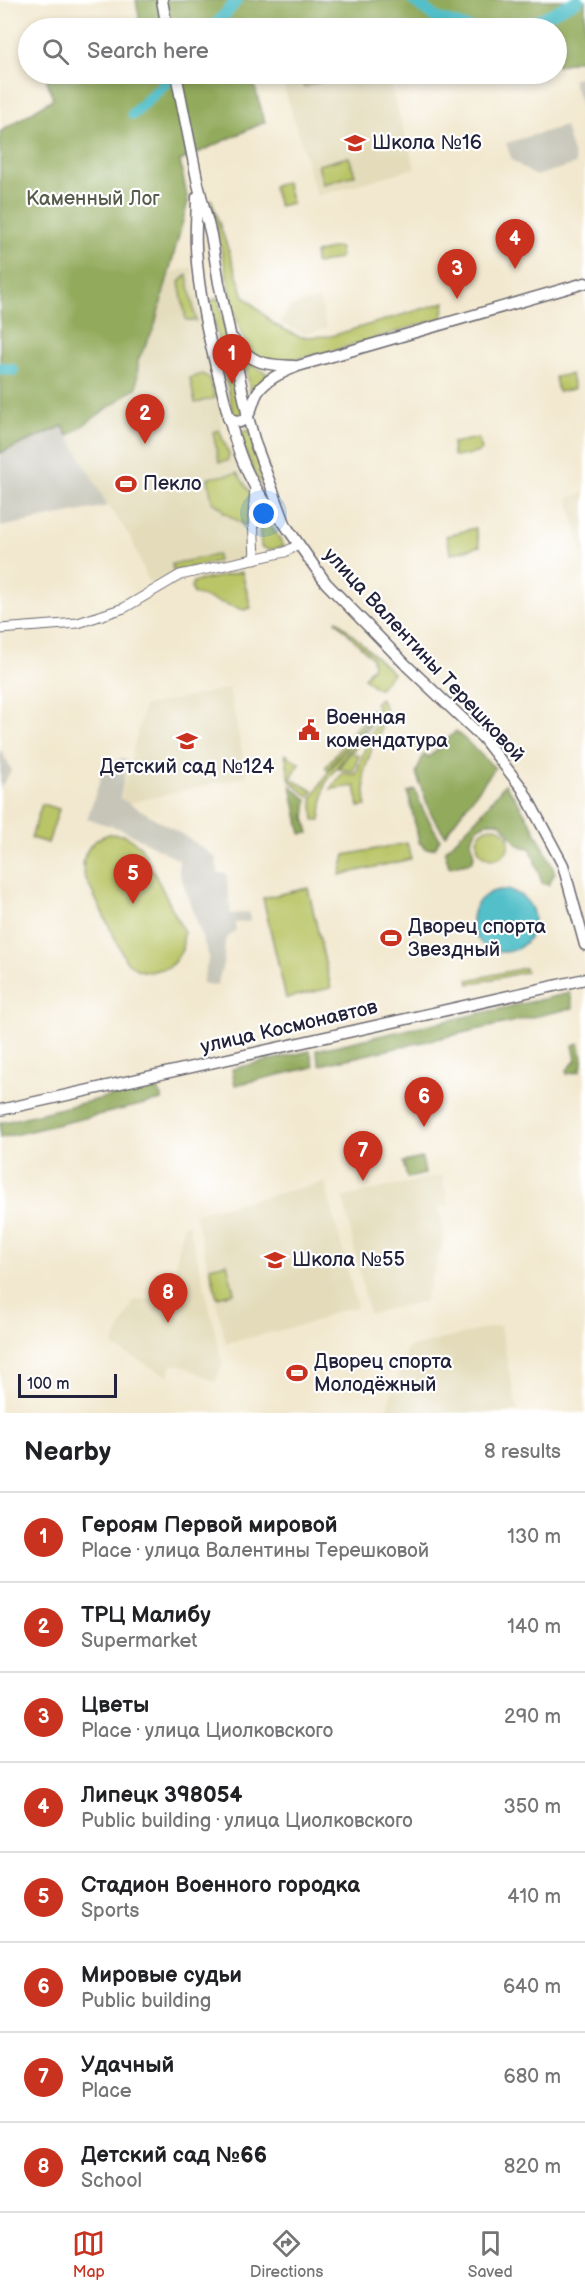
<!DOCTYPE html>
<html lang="en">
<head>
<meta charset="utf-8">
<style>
	:root { --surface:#fff; --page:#f2f2f2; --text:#202124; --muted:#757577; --line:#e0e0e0; --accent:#c8321e }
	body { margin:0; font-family:"Balsamiq Sans",sans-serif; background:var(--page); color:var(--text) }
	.scale { position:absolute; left:18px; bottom:15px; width:99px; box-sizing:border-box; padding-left:6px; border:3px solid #22223b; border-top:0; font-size:16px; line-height:21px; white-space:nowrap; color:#22223b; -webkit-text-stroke:4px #fff; paint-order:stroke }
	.you { position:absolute; left:264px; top:514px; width:21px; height:21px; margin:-15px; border:4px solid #fff; border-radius:50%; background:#1a73e8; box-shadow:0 0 0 9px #1a73e833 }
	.badge { display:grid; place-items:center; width:39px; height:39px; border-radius:50%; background:var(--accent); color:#fff; font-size:20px; font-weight:700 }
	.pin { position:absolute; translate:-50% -50px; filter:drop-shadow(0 2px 3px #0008) }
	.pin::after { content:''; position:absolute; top:32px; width:21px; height:18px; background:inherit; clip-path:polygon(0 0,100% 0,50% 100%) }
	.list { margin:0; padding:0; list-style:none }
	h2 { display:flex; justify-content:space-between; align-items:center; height:78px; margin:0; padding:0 24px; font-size:26px }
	h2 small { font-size:20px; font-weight:400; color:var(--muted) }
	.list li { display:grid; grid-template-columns:39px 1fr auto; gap:18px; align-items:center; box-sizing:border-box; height:90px; padding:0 24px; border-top:2px solid var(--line) }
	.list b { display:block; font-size:22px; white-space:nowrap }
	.list p { margin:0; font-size:20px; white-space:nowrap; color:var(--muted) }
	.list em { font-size:20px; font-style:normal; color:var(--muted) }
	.icon { flex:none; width:33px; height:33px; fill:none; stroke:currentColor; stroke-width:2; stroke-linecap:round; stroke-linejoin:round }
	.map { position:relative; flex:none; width:585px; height:1413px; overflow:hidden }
	.search { position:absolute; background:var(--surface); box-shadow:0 3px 9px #0003; left:18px; right:18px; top:18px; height:66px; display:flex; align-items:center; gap:15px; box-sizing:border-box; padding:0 21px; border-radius:33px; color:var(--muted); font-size:22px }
	.sheet { height:798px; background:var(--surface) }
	nav { display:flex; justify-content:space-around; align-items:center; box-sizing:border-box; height:84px; border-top:2px solid var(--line); background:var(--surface); font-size:16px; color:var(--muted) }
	nav a { display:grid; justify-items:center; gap:3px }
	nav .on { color:var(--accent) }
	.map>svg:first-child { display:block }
	.built { fill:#e3dbba }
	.industrial { fill:#c6c5b8 }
	.green { fill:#b9c566; stroke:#6e7450; stroke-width:1.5 }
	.forest { fill:#92aa5b; stroke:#5a664b; stroke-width:1.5 }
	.water { fill:#52c0c9; stroke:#3a7182; stroke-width:1.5 }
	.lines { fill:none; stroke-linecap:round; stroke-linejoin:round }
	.river { stroke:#52c0c9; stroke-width:12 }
	.minor-casing { stroke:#6b676f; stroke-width:11 }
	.major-casing { stroke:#6b676f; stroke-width:13 }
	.minor { stroke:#fff; stroke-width:9 }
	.major { stroke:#fff; stroke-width:10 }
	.labels { text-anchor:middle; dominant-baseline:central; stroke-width:4.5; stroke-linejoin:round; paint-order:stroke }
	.poi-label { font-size:20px; fill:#22223b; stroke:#fff; text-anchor:start }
	.park-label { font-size:20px; fill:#575b4a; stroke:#fff }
	.street-label { font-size:20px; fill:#22223b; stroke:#fff }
</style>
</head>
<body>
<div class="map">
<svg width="585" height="1413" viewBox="0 0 585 1413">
	<rect width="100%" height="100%" fill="#fff"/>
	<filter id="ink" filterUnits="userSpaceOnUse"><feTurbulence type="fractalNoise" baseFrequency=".0167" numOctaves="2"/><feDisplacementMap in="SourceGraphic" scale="12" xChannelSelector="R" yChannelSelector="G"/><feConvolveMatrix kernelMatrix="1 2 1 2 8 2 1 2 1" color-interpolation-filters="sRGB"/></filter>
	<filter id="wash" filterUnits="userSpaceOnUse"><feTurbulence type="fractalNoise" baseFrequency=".008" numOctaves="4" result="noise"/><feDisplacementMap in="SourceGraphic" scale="24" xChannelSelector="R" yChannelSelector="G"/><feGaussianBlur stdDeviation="1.35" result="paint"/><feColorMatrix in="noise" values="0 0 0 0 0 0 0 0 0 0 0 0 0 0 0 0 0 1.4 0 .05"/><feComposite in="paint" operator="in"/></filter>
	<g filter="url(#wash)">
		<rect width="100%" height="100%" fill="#f2e8cf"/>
		<g class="built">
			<path d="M280 74H387L415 168 317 196Z"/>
			<path d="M192 267 202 324 222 409 221 420 224 437 251 489 252 558 178 572 149 583 131 538 103 498 68 436 137 387 138 360 154 328 169 273Z"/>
			<path d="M319 299 327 328 303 334 280 322 289 307Z"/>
			<path d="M585 493V567L568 497Z"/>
			<path d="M229 688 247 776 129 803 121 798 144 706Z"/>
			<path d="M442 1175 449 1205 439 1208 445 1236 425 1301 369 1314 343 1197Z"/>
			<path d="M325 1182 357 1307 331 1313 315 1322 226 1343 195 1213Z"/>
			<path d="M184 1224H189L223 1365 215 1382 182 1365H172L168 1376 112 1346 134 1300 169 1296Z"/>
			<path d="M500 1325 518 1413H385L407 1348Z"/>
		</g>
		<g class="industrial">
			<path d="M585 75V111L583 112 572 79Z"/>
			<path d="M565 126 576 164 535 176 512 160 506 143Z"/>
			<path d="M63 426 108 506 0 527V453Z"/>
			<path d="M0 749 12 770 0 788Z"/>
			<path d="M120 758 128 760 120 798 190 839 216 858 218 873H226L231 914 250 912V921L235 923 236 930 225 940 224 961 217 986 202 983 209 957 179 871V860L121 829 87 819 102 774Z"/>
		</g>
		<g class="green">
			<path d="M300 74H345V75L304 87Z"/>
			<path d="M349 157 355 175 323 184 318 165Z"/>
			<path d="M286 182 292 203 279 206 273 186Z"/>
			<path d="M211 199 244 296 275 325 300 337 331 336 445 302 442 318 322 354 276 362 262 359 253 353 243 338 235 315Z"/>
			<path d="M337 247 340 249V258L318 264 315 263V253Z"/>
			<path d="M187 275 196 321 186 320 179 282Z"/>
			<path d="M217 298 219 300 241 408 242 414 235 417 233 413 210 302Z"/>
			<path d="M244 360 268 374 251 394Z"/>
			<path d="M203 374 210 379 215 398 195 403 190 378Z"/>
			<path d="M571 374 574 389 558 392 555 377Z"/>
			<path d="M219 430 229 455 227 461 219 462 213 432Z"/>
			<path d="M249 430 279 512 257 478 237 433Z"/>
			<path d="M478 438 482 449 480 452 456 457 453 455 452 443Z"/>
			<path d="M237 473 250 492 249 528 223 512 222 508 212 502 208 478Z"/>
			<path d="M259 521 271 525 284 546 270 550 261 547Z"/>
			<path d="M475 528 480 546 451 554 446 536Z"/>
			<path d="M217 555 218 561 173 571 172 564Z"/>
			<path d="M242 572 251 608 244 610 194 594 191 588 193 582Z"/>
			<path d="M337 620 393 673 379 688H376L364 678 373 666 372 658 336 621Z"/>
			<path d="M380 698 390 719 374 716 325 784 320 820H314L312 798 328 772 378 707 375 703Z"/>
			<path d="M370 709 373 711 328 770 325 768Z"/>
			<path d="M378 722H381V730L375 739 364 772 366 806 359 807 355 786 331 789 342 773 356 774 369 736Z"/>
			<path d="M369 724 371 725 352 753 359 756 353 771 338 769Z"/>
			<path d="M285 754 299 763 291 779 313 791 309 797 290 781Z"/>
			<path d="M42 804 59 809 48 843 31 838Z"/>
			<circle cx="493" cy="843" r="16"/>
			<path d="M109 834 125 835 141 847 184 932 182 950 175 961 169 967 150 972 138 970 126 961 84 875C80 855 90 840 109 834Z"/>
			<path d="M407 843 411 859 340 875 345 855Z"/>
			<path d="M308 888 331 988 286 998 263 898Z"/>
			<path d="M525 968 526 972 469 984 468 980Z"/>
			<path d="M227 1263 234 1293 217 1297 210 1267Z"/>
		</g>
		<g class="forest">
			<path d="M136 0H585V58L557 66 556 28H136L140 23Z"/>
			<path d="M45 74H251L265 122 180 161 188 202 154 328 138 360 137 387 68 436 63 426 0 453V132L53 99Z"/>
			<path d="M456 731 495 768 445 835 431 814 416 773 424 754 429 757Z"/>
			<path d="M505 784C526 812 542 841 555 873L548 885 542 883 531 849C530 848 522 847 521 846 505 838 507 809 477 828L471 840 474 857 471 862 449 867 445 851 481 814Z"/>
			<path d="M291 786 307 800 305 818 309 833 301 834Z"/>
			<path d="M415 790 423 810 440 839 435 848 426 849 419 842 408 792Z"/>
			<path d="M570 993 573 1008 320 1065 316 1050Z"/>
			<path d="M579 1043 583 1061 580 1071 567 1074 566 1071 576 1060 573 1045Z"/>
			<path d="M310 1051 314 1067 235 1085 232 1069Z"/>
			<path d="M157 1085 162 1100 0 1138V1123Z"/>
			<path d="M422 1158 425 1174 407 1178 403 1162Z"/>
		</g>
		<circle class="water" cx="503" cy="921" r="31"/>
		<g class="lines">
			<g class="river">
				<path d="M413 0 436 18 468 28"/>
				<path d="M213 28 237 0"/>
				<path d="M501 28 532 23 578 0"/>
				<path d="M133 114 175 74"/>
				<path d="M0 368 13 370"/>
			</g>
		</g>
	</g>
	<g filter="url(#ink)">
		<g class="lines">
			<defs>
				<g id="minor">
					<path d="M255 559 253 517 255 487"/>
					<path d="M0 629 78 623 124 608 180 575 285 552 298 545"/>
				</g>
				<g id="major">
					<path d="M162 0 167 28"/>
					<path d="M176 74 198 184 211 235 219 283 248 417 255 443 286 526 326 583 407 666 483 738 522 788 563 865 585 945"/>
					<path d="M197 197C197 213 195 230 196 247 198 294 209 340 221 386 233 437 245 488 285 524"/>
					<path d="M233 339C251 364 265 365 294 366"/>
					<path d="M228 418 240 422C254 416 251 399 260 389 270 377 284 372 298 366L585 283"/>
					<path d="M0 1110 585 979"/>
				</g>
			</defs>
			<use href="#minor" class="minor-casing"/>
			<use href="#major" class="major-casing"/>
			<use href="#minor" class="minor"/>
			<use href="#major" class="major"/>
		</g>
	</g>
	<defs>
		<symbol id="school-bare" viewBox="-9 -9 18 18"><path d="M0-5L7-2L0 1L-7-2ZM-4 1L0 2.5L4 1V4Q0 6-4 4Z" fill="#c8321e" stroke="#fff" stroke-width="2.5" paint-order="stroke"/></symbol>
		<symbol id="stadium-bare" viewBox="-9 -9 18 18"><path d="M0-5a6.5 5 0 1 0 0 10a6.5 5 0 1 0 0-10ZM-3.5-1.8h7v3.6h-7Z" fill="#c8321e" stroke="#fff" stroke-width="2.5" paint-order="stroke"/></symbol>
		<symbol id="civic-bare" viewBox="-9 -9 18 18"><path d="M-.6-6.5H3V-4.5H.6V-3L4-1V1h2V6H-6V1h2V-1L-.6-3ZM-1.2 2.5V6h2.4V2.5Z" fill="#c8321e" stroke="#fff" stroke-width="2.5" paint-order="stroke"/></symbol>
	</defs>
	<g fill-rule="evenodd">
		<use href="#school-bare" x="340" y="128" width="30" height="30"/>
		<use href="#stadium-bare" x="111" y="469" width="30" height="30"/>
		<use href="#civic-bare" x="294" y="715" width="30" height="30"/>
		<use href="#school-bare" x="172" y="726" width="30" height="30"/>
		<use href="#stadium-bare" x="376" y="923" width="30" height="30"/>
		<use href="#school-bare" x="260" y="1245" width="30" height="30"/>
		<use href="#stadium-bare" x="282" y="1358" width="30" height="30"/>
	</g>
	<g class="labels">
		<g class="poi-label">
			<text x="372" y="143">Школа №16</text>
			<text x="143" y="484">Пекло</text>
			<text x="326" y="718">Военная<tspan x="326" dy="23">комендатура</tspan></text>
			<text x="187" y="767" text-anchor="middle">Детский сад №124</text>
			<text x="408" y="927">Дворец спорта<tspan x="408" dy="23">Звездный</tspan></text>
			<text x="292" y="1260">Школа №55</text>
			<text x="314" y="1362">Дворец спорта<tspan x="314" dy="23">Молодёжный</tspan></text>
		</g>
		<g class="park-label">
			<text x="93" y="199">Каменный Лог</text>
		</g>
		<g class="street-label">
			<text transform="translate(424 655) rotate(47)">улица Валентины Терешковой</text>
			<text transform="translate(289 1027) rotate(-13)">улица Космонавтов</text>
		</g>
	</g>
</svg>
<div class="scale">100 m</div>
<div class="you"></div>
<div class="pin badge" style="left:232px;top:384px">1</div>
<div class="pin badge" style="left:145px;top:444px">2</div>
<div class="pin badge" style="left:457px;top:299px">3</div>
<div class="pin badge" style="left:515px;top:269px">4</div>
<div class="pin badge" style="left:133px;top:904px">5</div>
<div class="pin badge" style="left:424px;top:1127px">6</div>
<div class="pin badge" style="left:363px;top:1181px">7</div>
<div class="pin badge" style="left:168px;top:1323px">8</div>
<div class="search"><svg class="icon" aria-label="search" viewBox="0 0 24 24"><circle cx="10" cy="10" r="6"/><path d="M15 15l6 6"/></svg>Search here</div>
</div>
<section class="sheet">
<h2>Nearby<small>8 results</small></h2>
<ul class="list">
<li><span class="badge">1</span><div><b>Героям Первой мировой</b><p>Place · улица Валентины Терешковой</p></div><em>130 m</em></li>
<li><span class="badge">2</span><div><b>ТРЦ Малибу</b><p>Supermarket</p></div><em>140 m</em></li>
<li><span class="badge">3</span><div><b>Цветы</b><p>Place · улица Циолковского</p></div><em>290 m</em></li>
<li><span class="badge">4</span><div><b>Липецк 398054</b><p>Public building · улица Циолковского</p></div><em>350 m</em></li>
<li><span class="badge">5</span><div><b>Стадион Военного городка</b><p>Sports</p></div><em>410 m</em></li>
<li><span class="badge">6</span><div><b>Мировые судьи</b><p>Public building</p></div><em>640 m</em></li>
<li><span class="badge">7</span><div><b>Удачный</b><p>Place</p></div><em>680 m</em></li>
<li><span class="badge">8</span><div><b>Детский сад №66</b><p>School</p></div><em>820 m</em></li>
</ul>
</section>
<nav>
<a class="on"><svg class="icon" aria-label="map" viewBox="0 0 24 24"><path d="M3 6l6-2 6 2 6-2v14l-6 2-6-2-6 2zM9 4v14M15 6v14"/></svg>Map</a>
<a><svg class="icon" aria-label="directions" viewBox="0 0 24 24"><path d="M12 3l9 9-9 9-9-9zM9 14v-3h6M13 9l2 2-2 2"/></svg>Directions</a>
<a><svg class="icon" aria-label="saved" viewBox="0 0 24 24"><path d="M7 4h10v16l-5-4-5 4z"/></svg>Saved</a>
</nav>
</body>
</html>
